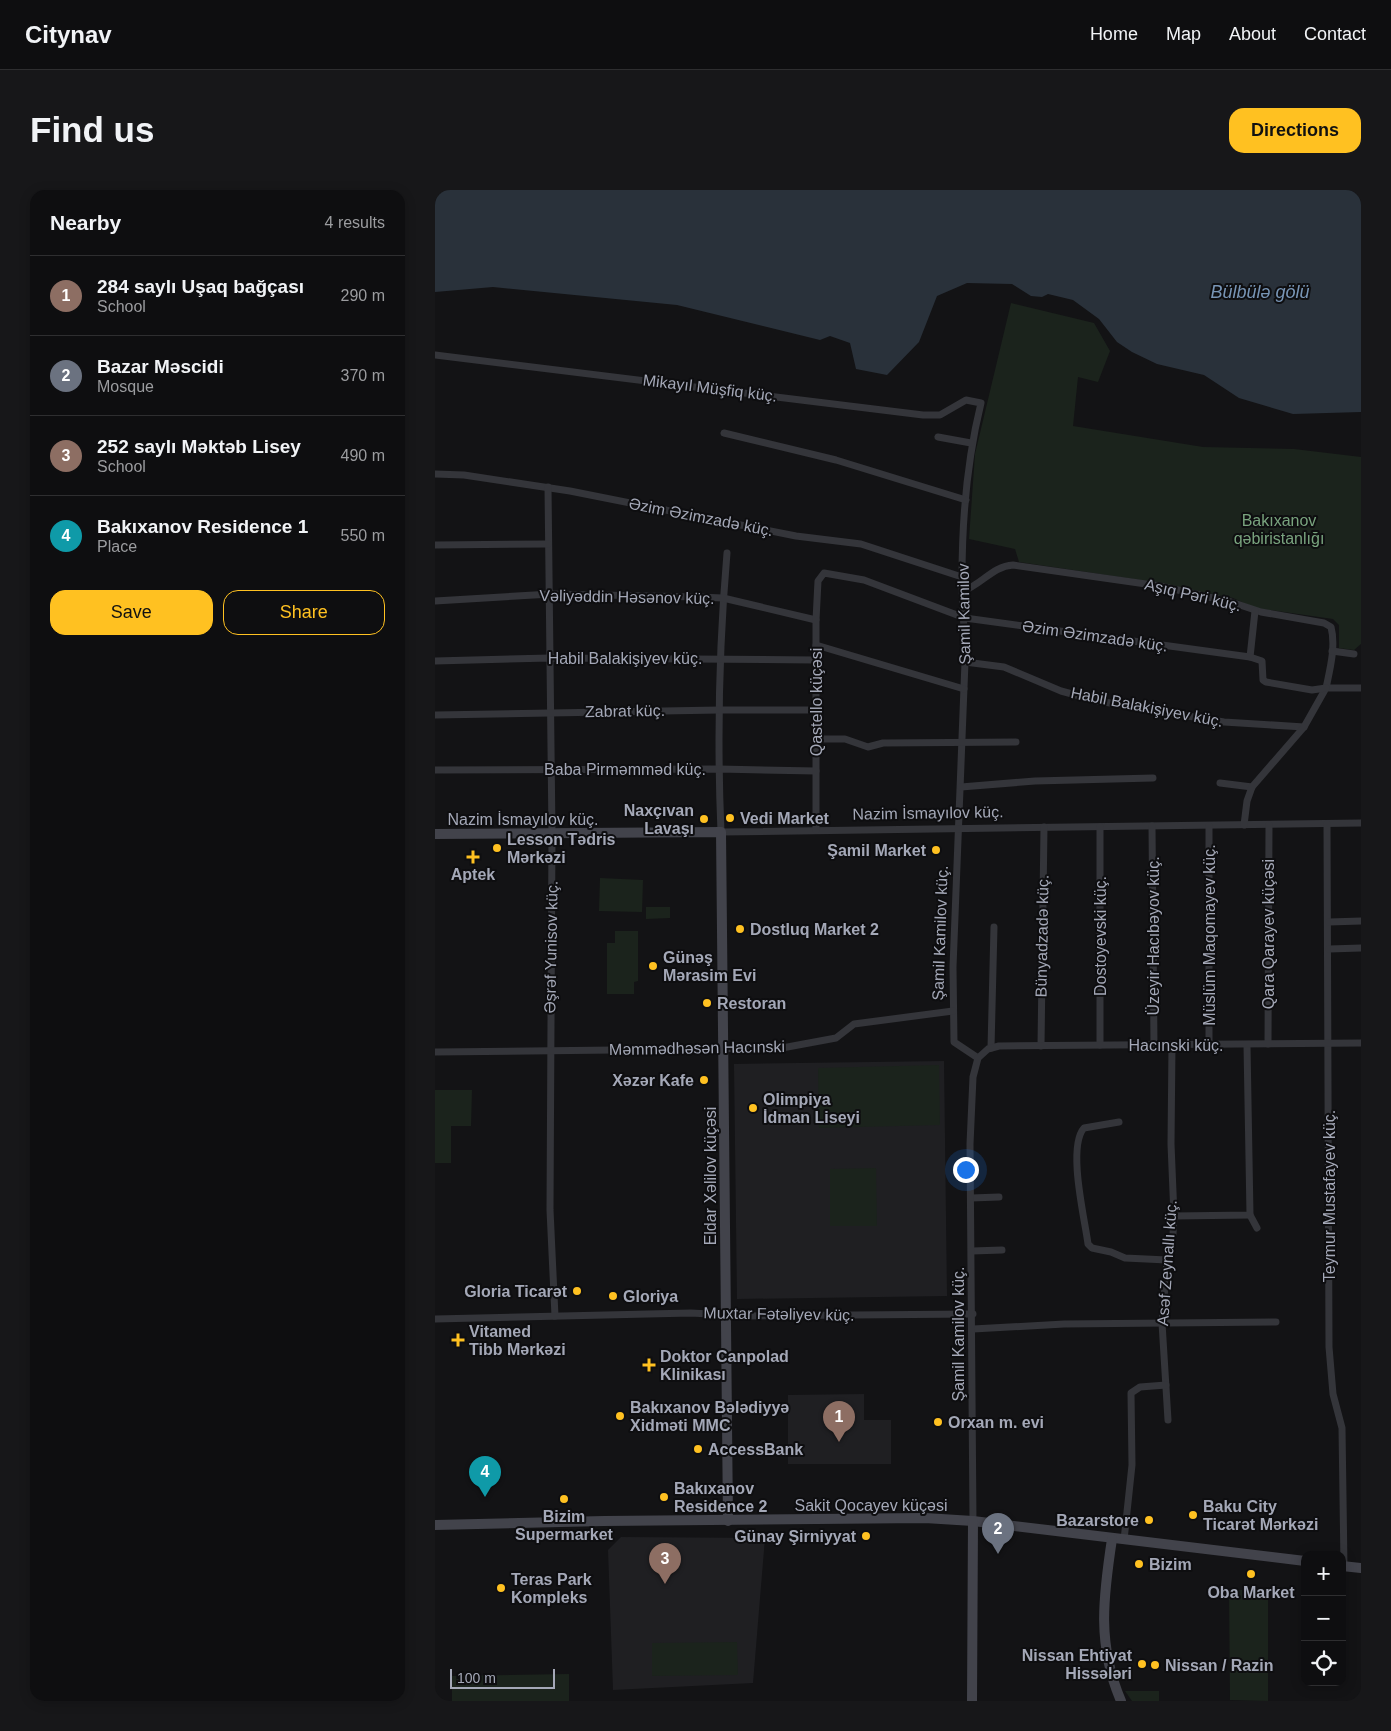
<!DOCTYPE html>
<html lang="en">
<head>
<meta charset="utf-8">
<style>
	:root { --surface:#0e0e10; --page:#171719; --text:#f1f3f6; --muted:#9b9c9f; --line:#2e2e30; --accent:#ffc121 }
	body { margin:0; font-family:Helvetica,sans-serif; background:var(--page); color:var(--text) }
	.controls { position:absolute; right:15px; bottom:15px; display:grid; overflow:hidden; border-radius:10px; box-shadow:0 2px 12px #0003 }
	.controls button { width:45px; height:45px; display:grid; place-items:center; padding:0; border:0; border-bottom:1px solid var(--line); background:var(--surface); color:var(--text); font:25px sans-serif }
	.scale { position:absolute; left:15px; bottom:12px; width:105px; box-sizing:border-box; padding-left:5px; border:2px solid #a4a8b7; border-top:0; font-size:14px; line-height:18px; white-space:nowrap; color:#a4a8b7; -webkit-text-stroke:4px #0e0e10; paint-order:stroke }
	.you { position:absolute; left:530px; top:979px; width:18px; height:18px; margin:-12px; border:4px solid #fff; border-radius:50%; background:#1a73e8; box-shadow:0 0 0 8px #1a73e833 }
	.badge { display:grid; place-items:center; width:32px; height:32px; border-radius:50%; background:var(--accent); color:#fff; font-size:16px; font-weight:700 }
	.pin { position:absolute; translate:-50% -41px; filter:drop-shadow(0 1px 2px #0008) }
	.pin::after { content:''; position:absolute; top:26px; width:18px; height:15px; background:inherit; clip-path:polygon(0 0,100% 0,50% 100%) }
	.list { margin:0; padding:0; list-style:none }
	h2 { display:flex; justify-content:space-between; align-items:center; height:65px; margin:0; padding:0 20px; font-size:21px }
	h2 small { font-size:16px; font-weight:400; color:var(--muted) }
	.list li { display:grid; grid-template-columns:32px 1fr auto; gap:15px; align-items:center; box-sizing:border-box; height:80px; padding:0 20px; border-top:1px solid var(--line) }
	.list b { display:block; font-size:19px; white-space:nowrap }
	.list p { margin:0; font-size:16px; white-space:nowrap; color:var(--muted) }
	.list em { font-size:16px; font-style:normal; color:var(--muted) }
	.actions { display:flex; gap:10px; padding:15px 20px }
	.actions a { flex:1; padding:11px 0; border:1px solid var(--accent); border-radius:15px; text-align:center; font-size:18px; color:var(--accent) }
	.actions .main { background:var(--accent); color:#111 }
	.icon { flex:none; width:28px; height:28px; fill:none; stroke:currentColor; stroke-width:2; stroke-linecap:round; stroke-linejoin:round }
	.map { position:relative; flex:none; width:926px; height:1511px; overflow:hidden; border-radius:15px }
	header { display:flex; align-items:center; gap:30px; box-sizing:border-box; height:70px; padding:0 25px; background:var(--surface); border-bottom:1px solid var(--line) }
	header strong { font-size:24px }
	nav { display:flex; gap:28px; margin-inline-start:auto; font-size:18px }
	.intro { display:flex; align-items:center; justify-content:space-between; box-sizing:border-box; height:120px; padding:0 30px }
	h1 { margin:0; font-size:35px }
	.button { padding:12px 22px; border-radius:15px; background:var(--accent); color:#111; font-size:18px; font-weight:700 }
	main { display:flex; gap:30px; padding:0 30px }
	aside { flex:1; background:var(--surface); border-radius:15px; box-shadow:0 2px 12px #0003 }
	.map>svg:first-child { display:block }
	.built { fill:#1f1f22 }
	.green { fill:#1b231c }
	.water { fill:#29313a }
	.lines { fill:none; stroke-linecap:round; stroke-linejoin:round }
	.street { stroke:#34353a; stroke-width:7 }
	.secondary { stroke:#42434b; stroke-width:10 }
	.poi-dot { fill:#ffc121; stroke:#0e0e10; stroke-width:2 }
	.labels { text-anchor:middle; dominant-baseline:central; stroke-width:4; stroke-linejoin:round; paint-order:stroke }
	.street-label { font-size:16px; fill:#a4a8b7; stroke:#0e0e10 }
	.park-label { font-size:16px; fill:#79a37e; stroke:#0e0e10 }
	.poi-label { font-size:16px; font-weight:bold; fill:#a4a8b7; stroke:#0e0e10; text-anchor:start }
	.water-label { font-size:18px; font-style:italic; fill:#7895b5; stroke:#0e0e10 }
</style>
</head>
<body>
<header>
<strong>Citynav</strong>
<nav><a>Home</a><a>Map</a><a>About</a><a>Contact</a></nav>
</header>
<div class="intro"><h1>Find us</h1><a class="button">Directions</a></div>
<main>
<aside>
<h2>Nearby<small>4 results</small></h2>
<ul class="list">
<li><span class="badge" style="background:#8d6e63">1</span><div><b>284 saylı Uşaq bağçası</b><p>School</p></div><em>290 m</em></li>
<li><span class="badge" style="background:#6b7280">2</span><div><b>Bazar Məscidi</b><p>Mosque</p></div><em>370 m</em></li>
<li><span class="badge" style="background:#8d6e63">3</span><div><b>252 saylı Məktəb Lisey</b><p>School</p></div><em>490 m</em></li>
<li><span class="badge" style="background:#0f9aa8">4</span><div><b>Bakıxanov Residence 1</b><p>Place</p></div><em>550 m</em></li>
</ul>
<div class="actions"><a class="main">Save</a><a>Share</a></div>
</aside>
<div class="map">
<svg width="926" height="1511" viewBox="0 0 926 1511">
	<rect width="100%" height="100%" fill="#131315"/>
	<g class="built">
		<path d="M509 871 512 1106 302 1109 299 874Z"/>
		<path d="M429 1204V1230H456V1274H353V1205Z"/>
		<path d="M186 1347 330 1348 318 1493 178 1500 173 1360Z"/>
	</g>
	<g class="green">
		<path d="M576 113 659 133 675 161 663 192 643 187 638 236 768 257 859 259 926 267V454L919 460 904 458V435L898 429 820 418 798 408 712 391 584 372 580 359 534 349 540 264Z"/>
		<path d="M165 688 208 690 207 722 164 721Z"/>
		<path d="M211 717H235V728L211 729Z"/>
		<path d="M180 741H203V791L199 792V804H172V753H180Z"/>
		<path d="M504 875 505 935 384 938 383 878Z"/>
		<path d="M0 900H37L36 936H16V973H0Z"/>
		<path d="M441 978 442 1036H395V979Z"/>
		<path d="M794 1400H833V1511L795 1510Z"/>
		<path d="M302 1452 303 1485 217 1486V1453Z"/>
		<path d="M134 1484V1511H17V1486Z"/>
		<path d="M690 1501H724V1511H697Z"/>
	</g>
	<path class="water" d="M0 0H926V222L858 224 804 208 769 185 722 174 697 162 682 152 664 129 638 110 613 104 607 107 596 106 577 94 532 93 502 106 484 152 452 185 421 179 415 153 395 146 385 150 242 115 58 97 0 102Z"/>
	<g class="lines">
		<g class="street">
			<path d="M0 165 488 225H505L531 210 546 213C532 270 527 329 527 388 527 416 530 443 530 472L518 777 519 852 543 868"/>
			<path d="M289 243 401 270 531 310"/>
			<path d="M503 247 536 253"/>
			<path d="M0 284 29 285 135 301 361 346 426 354 527 387"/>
			<path d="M113 297 117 644 115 1020 120 1126"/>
			<path d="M0 355 113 354"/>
			<path d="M292 363C284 456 282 549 286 642L926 633"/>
			<path d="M528 401C546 395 558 376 578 375L725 396 796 412 826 422 889 433 896 437C901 456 895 479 891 498H926"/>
			<path d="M0 411 116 404 263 407 288 408 381 430"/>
			<path d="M381 455 529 499"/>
			<path d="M897 461 919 464"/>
			<path d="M815 467 820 421"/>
			<path d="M0 471 115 468 380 470"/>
			<path d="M530 472 569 477 626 501 663 511 789 532 869 537"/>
			<path d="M0 525 284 520H380"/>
			<path d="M380 549H410L433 557 448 553 581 552"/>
			<path d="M0 580 284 579 381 581"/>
			<path d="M785 593 817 597"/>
			<path d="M526 597 600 591 718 588"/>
			<path d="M892 634 894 1157 898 1204 907 1238 909 1376"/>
			<path d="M809 635 812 611 817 597 869 537 891 498"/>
			<path d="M717 636 719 855"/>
			<path d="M381 640V430L383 391 389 383 429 390 530 428 815 467 827 471 828 490 831 492 877 500 891 498"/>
			<path d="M894 732 926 731"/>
			<path d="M894 759 926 758"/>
			<path d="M833 854 834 635"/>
			<path d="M665 855V637"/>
			<path d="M774 855V636"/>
			<path d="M606 856 609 637"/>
			<path d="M556 858 559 737"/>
			<path d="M0 862 347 858 401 848 419 834 518 821"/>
			<path d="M684 932 649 938C632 957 650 1030 653 1054L657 1058 676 1062 690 1068 732 1070"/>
			<path d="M536 1008 564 1007"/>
			<path d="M815 1025 822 1038"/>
			<path d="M739 1026 815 1025 812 855"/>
			<path d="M537 1061 567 1060"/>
			<path d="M0 1129 256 1123 312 1126 538 1124"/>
			<path d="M538 1139 629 1134 841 1132"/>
			<path d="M733 1230 727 1133 732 1070 738 1044 739 1026 736 954 737 855"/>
			<path d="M538 1331 535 954 538 887 543 868 553 859 564 856 926 853"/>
			<path d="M689 1350 697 1275 696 1203 705 1197 731 1195"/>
		</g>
		<g class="secondary">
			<path d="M0 644 286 642 293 1331"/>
			<path d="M0 1335 169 1331 490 1328 538 1331 870 1371"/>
			<path d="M677 1349C668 1408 662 1455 686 1511"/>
			<path d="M907 1376 926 1378"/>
			<path d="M537 1511 538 1331"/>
		</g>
	</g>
	<g class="poi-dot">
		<circle cx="295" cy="628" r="5"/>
		<circle cx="269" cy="629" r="5"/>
		<circle cx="62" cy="658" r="5"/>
		<circle cx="501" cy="660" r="5"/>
		<path d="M35.5 659.5h5v5h5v5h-5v5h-5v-5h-5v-5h5z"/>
		<circle cx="305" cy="739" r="5"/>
		<circle cx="218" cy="776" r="5"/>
		<circle cx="272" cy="813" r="5"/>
		<circle cx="269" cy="890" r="5"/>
		<circle cx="318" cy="918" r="5"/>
		<circle cx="142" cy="1101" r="5"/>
		<circle cx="178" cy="1106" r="5"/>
		<path d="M20.5 1142.5h5v5h5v5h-5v5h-5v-5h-5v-5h5z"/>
		<path d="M211.5 1167.5h5v5h5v5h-5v5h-5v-5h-5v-5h5z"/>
		<circle cx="185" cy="1226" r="5"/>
		<circle cx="503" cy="1232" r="5"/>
		<circle cx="263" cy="1259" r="5"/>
		<circle cx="229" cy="1307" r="5"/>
		<circle cx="129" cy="1309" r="5"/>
		<circle cx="758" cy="1325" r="5"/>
		<circle cx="714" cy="1330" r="5"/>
		<circle cx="431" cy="1346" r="5"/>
		<circle cx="704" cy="1374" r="5"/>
		<circle cx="816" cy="1384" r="5"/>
		<circle cx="66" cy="1398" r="5"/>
		<circle cx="707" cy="1474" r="5"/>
		<circle cx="720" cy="1475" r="5"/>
	</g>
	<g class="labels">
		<g class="street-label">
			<text transform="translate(275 198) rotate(7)">Mikayıl Müşfiq küç.</text>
			<text transform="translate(266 327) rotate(11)">Əzim Əzimzadə küç.</text>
			<text transform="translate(758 405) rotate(13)">Aşıq Pəri küç.</text>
			<text transform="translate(192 407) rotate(1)">Vəliyəddin Həsənov küç.</text>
			<text transform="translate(529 424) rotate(-91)">Şamil Kamilov</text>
			<text transform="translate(660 446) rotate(8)">Əzim Əzimzadə küç.</text>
			<text x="190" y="468">Habil Balakişiyev küç.</text>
			<text transform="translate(381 512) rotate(-90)">Qastello küçəsi</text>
			<text transform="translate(712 517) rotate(11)">Habil Balakişiyev küç.</text>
			<text transform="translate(190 521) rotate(-1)">Zabrat küç.</text>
			<text x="190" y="579">Baba Pirməmməd küç.</text>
			<text transform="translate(493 623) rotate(-1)">Nazim İsmayılov küç.</text>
			<text x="88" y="629">Nazim İsmayılov küç.</text>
			<text transform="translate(505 743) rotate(-88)">Şamil Kamilov küç.</text>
			<text transform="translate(833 744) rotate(-90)">Qara Qarayev küçəsi</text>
			<text transform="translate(774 745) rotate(-90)">Müslüm Maqomayev küç.</text>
			<text transform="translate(607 746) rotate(-89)">Bünyadzadə küç.</text>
			<text transform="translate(665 746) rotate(-90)">Dostoyevski küç.</text>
			<text transform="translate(718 746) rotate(-90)">Üzeyir Hacıbəyov küç.</text>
			<text transform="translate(116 757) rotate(-89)">Əşrəf Yunisov küç.</text>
			<text x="741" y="855">Hacınski küç.</text>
			<text transform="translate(262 858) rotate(-1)">Məmmədhəsən Hacınski</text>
			<text transform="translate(275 986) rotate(-90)">Eldar Xəlilov küçəsi</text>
			<text transform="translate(894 1006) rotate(-90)">Teymur Mustafayev küç.</text>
			<text transform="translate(732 1073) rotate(-86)">Asəf Zeynallı küç.</text>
			<text transform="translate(344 1124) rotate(1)">Muxtar Fətəliyev küç.</text>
			<text transform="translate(523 1144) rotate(-90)">Şamil Kamilov küç.</text>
			<text x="436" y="1315">Sakit Qocayev küçəsi</text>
		</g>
		<g class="park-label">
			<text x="844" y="330">Bakıxanov<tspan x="844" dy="18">qəbiristanlığı</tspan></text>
		</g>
		<g class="poi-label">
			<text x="259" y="620" text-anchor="end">Naxçıvan<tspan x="259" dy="18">Lavaşı</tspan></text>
			<text x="305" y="628">Vedi Market</text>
			<text x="72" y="649">Lesson Tədris<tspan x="72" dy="18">Mərkəzi</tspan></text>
			<text x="491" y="660" text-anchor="end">Şamil Market</text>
			<text x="38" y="684" text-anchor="middle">Aptek</text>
			<text x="315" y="739">Dostluq Market 2</text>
			<text x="228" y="767">Günəş<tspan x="228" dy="18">Mərasim Evi</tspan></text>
			<text x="282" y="813">Restoran</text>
			<text x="259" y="890" text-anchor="end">Xəzər Kafe</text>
			<text x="328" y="909">Olimpiya<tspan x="328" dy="18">İdman Liseyi</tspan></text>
			<text x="132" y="1101" text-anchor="end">Gloria Ticarət</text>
			<text x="188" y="1106">Gloriya</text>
			<text x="34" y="1141">Vitamed<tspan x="34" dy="18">Tibb Mərkəzi</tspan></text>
			<text x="225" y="1166">Doktor Canpolad<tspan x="225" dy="18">Klinikası</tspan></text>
			<text x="195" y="1217">Bakıxanov Bələdiyyə<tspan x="195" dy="18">Xidməti MMC</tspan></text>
			<text x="513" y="1232">Orxan m. evi</text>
			<text x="273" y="1259">AccessBank</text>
			<text x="239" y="1298">Bakıxanov<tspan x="239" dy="18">Residence 2</tspan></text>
			<text x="768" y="1316">Baku City<tspan x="768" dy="18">Ticarət Mərkəzi</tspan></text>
			<text x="129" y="1326" text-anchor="middle">Bizim<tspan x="129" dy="18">Supermarket</tspan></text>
			<text x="704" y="1330" text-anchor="end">Bazarstore</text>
			<text x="421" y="1346" text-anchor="end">Günay Şirniyyat</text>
			<text x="714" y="1374">Bizim</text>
			<text x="76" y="1389">Teras Park<tspan x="76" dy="18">Kompleks</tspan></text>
			<text x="816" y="1402" text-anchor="middle">Oba Market</text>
			<text x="697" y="1465" text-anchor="end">Nissan Ehtiyat<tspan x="697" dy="18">Hissələri</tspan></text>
			<text x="730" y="1475">Nissan / Razin</text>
		</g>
		<g class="water-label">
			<text x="825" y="102">Bülbülə gölü</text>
		</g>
	</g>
</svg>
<div class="controls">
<button>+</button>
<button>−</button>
<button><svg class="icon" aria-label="locate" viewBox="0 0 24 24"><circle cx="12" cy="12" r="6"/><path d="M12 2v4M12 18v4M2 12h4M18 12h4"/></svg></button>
</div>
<div class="scale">100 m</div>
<div class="you"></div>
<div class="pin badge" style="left:404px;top:1252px;background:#8d6e63">1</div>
<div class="pin badge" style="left:563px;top:1364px;background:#6b7280">2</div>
<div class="pin badge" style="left:230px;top:1394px;background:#8d6e63">3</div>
<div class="pin badge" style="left:50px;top:1307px;background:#0f9aa8">4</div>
</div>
</main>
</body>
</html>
